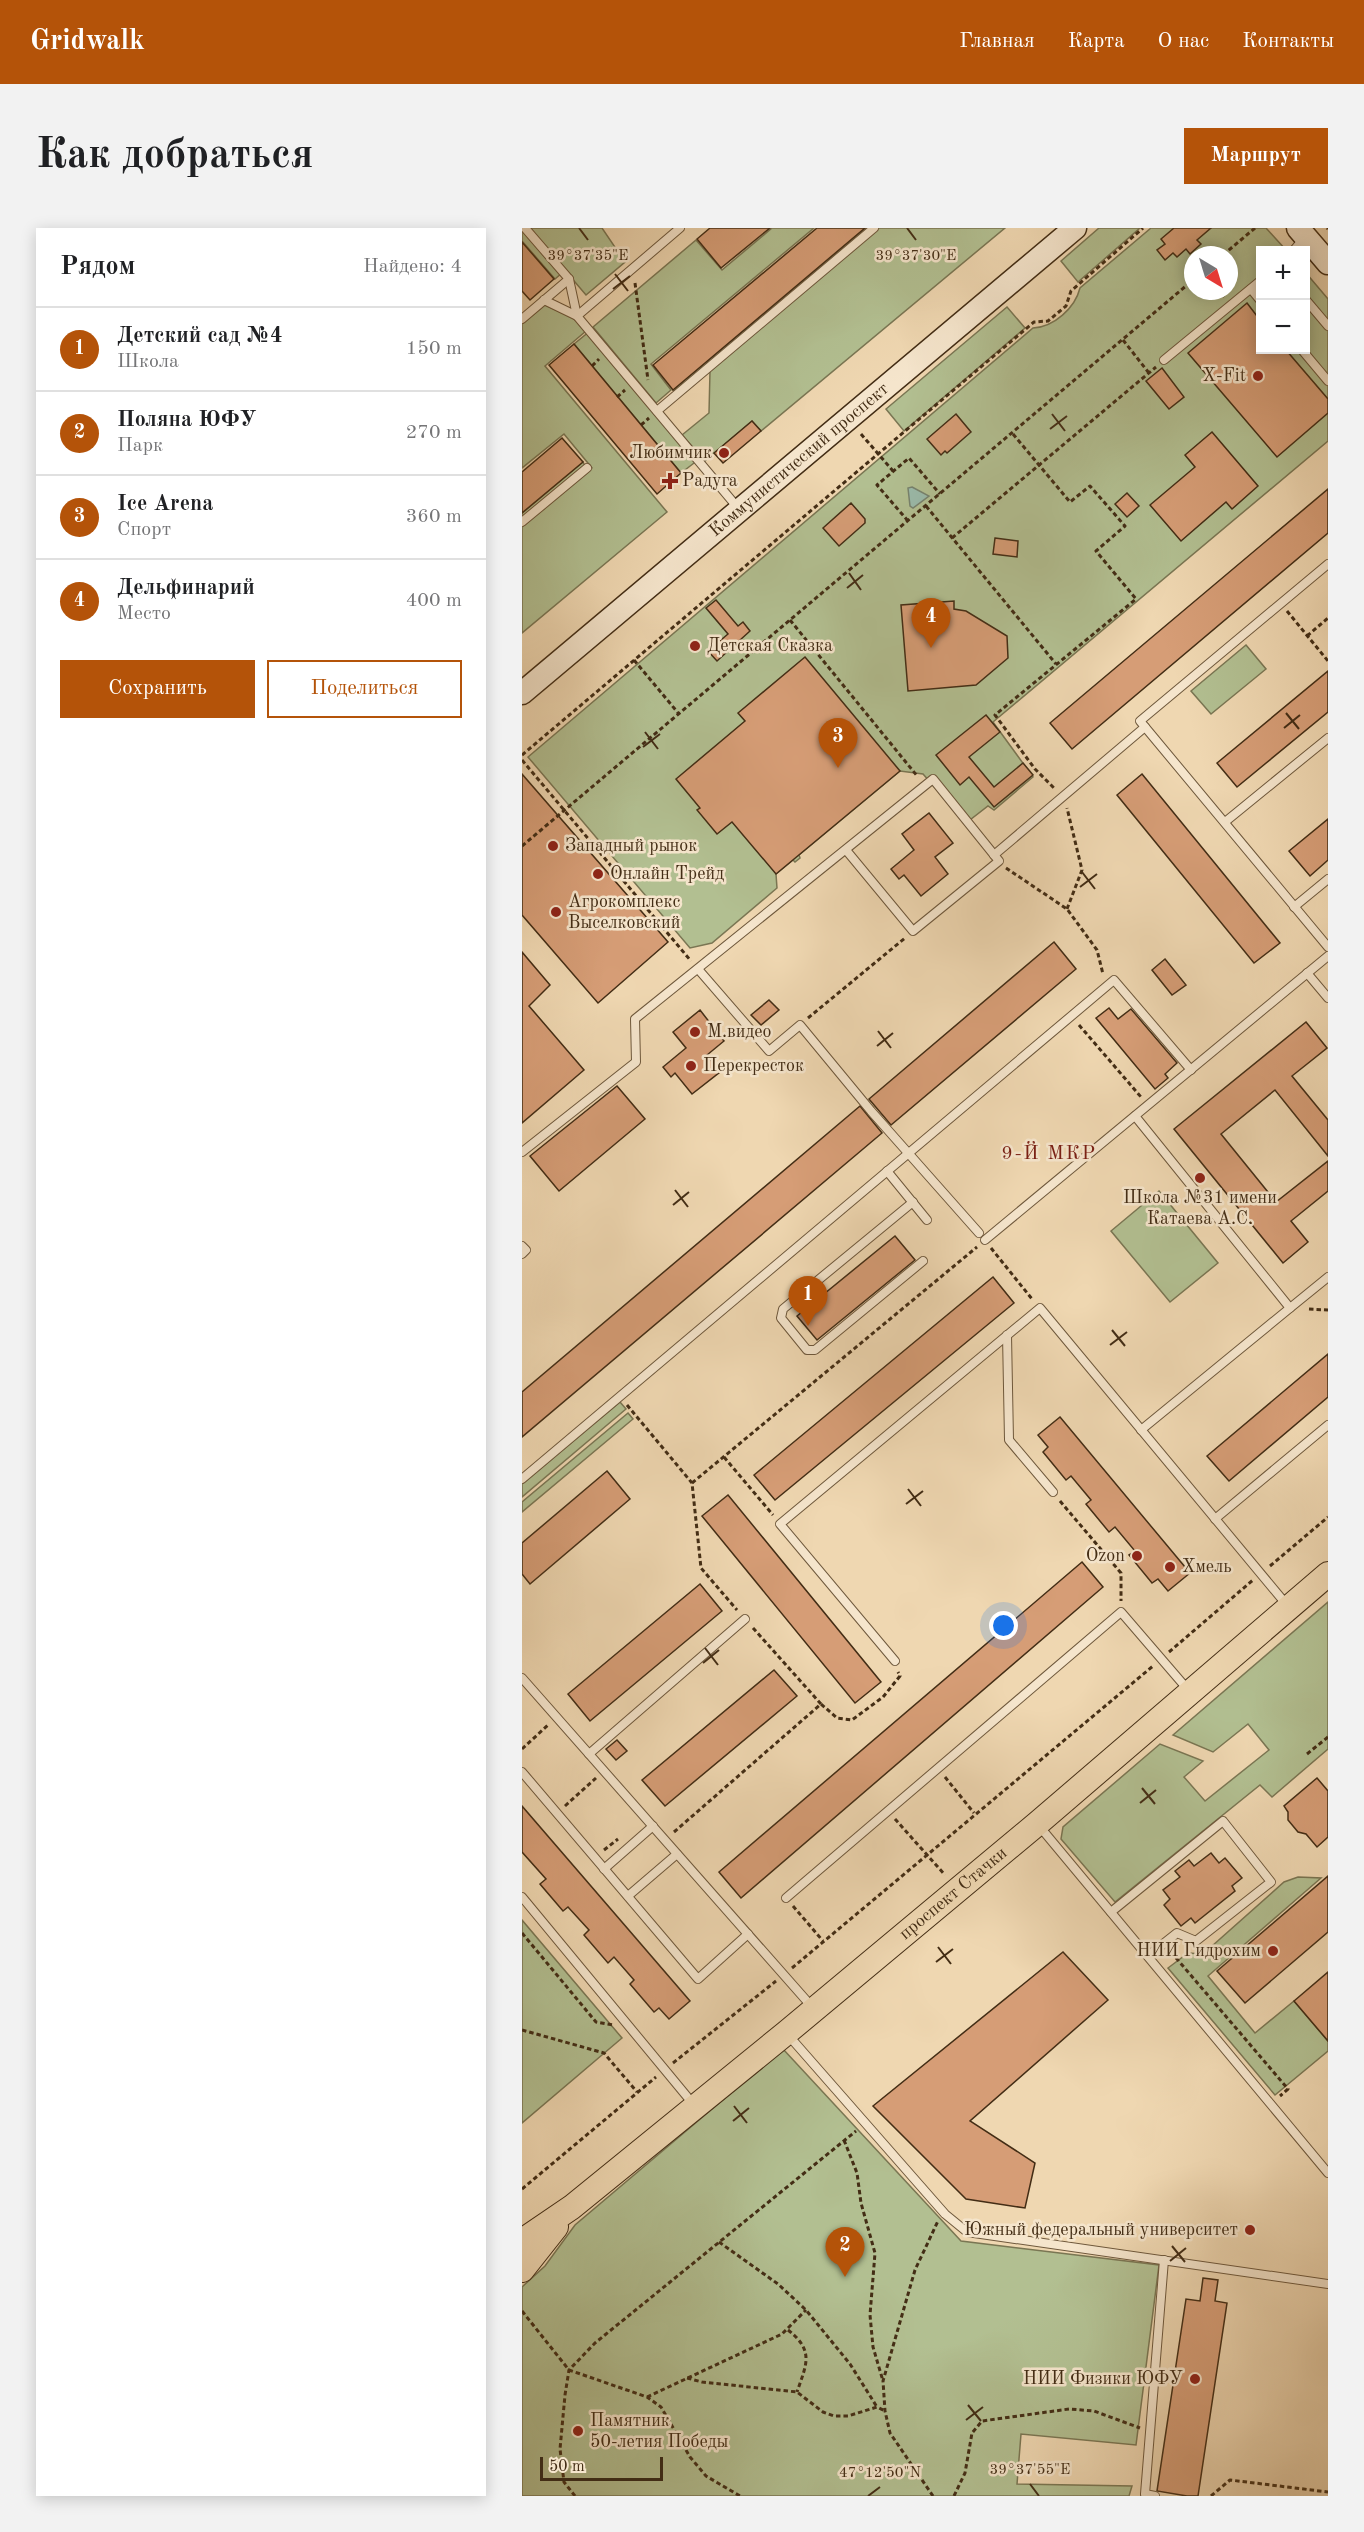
<!DOCTYPE html>
<html lang="ru">
<head>
<meta charset="utf-8">
<style>
	:root { --surface:#fff; --page:#f2f2f2; --text:#202124; --muted:#757577; --line:#e0e0e0; --accent:#b45309 }
	body { margin:0; font-family:"Old Standard TT",serif; background:var(--page); color:var(--text) }
	.controls { position:absolute; right:18px; top:18px; display:grid; overflow:hidden; border-radius:0px; box-shadow:0 3px 15px #0003 }
	.controls button { width:54px; height:54px; display:grid; place-items:center; padding:0; border:0; border-bottom:2px solid var(--line); background:var(--surface); color:var(--text); font:30px sans-serif }
	.compass { position:absolute; left:662px; top:18px; width:54px; height:54px; border-radius:50%; background:var(--surface); box-shadow:0 3px 15px #0003; rotate:142deg }
	.scale { position:absolute; left:18px; bottom:15px; width:123px; box-sizing:border-box; padding-left:6px; border:3px solid #432d15; border-top:0; font-size:16px; line-height:21px; white-space:nowrap; color:#432d15; -webkit-text-stroke:4px #f5e5cc; paint-order:stroke }
	.you { position:absolute; left:482px; top:1398px; width:21px; height:21px; margin:-15px; border:4px solid #fff; border-radius:50%; background:#1a73e8; box-shadow:0 0 0 9px #1a73e833 }
	.badge { display:grid; place-items:center; width:39px; height:39px; border-radius:50%; background:var(--accent); color:#fff; font-size:20px; font-weight:700 }
	.pin { position:absolute; translate:-50% -50px; filter:drop-shadow(0 2px 3px #0008) }
	.pin::after { content:''; position:absolute; top:32px; width:21px; height:18px; background:inherit; clip-path:polygon(0 0,100% 0,50% 100%) }
	.list { margin:0; padding:0; list-style:none }
	h2 { display:flex; justify-content:space-between; align-items:center; height:78px; margin:0; padding:0 24px; font-size:26px }
	h2 small { font-size:20px; font-weight:400; color:var(--muted) }
	.list li { display:grid; grid-template-columns:39px 1fr auto; gap:18px; align-items:center; box-sizing:border-box; height:84px; padding:0 24px; border-top:2px solid var(--line) }
	.list b { display:block; font-size:22px; white-space:nowrap }
	.list p { margin:0; font-size:20px; white-space:nowrap; color:var(--muted) }
	.list em { font-size:20px; font-style:normal; color:var(--muted) }
	.actions { display:flex; gap:12px; padding:18px 24px }
	.actions a { flex:1; padding:14px 0; border:2px solid var(--accent); border-radius:0px; text-align:center; font-size:21px; color:var(--accent) }
	.actions .main { background:var(--accent); color:#fff }
	.map { position:relative; flex:none; width:806px; height:2268px; overflow:hidden; border-radius:0px }
	header { display:flex; align-items:center; gap:36px; box-sizing:border-box; height:84px; padding:0 30px; background:var(--accent); color:#fff }
	header strong { font-size:28px }
	nav { display:flex; gap:33px; margin-inline-start:auto; font-size:21px }
	.intro { display:flex; align-items:center; justify-content:space-between; box-sizing:border-box; height:144px; padding:0 36px }
	h1 { margin:0; font-size:42px }
	.button { padding:15px 27px; border-radius:0px; background:var(--accent); color:#fff; font-size:21px; font-weight:700 }
	main { display:flex; gap:36px; padding:0 36px }
	aside { flex:1; background:var(--surface); border-radius:0px; box-shadow:0 3px 15px #0003 }
	.map>svg:first-child { display:block }
	.green { fill:#b2bf91; stroke:#7a7653; stroke-width:1.5; fill-rule:evenodd }
	.water { fill:#9abaaa; stroke:#77826e; stroke-width:1.5 }
	.building { fill:#d69d76; stroke:#432d15; stroke-width:1.5 }
	.lines { fill:none; stroke-linecap:round; stroke-linejoin:round }
	.lane-casing { stroke:#6e583c; stroke-width:10 }
	.secondary-casing { stroke:#432d15; stroke-width:25 }
	.primary-casing { stroke:#432d15; stroke-width:26 }
	.path { stroke:#432d15; stroke-width:3; stroke-dasharray:4.5 3; stroke-linecap:butt }
	.lane { stroke:#f5e5cc; stroke-width:8 }
	.secondary { stroke:#f5e5cc; stroke-width:22 }
	.primary { stroke:#efd7b1; stroke-width:24 }
	.ticks { fill:none; stroke:#432d15; stroke-width:2 }
	.poi-dot { fill:#8f2418; stroke:#f5e5cc; stroke-width:2 }
	.labels { text-anchor:middle; dominant-baseline:central; stroke-width:5; stroke-linejoin:round; paint-order:stroke }
	.poi-label { font-size:18px; fill:#432d15; stroke:#f5e5cc; text-anchor:start }
	.street-label { font-size:18px; fill:#432d15; stroke:#f5e5cc }
	.neighbourhood-label { font-size:20px; letter-spacing:1.5px; fill:#7a1f14; stroke:#f5e5cc }
	.ticks-label { font-size:15px; text-anchor:middle; fill:#432d15; stroke:#f5e5cc; stroke-width:5; stroke-linejoin:round; paint-order:stroke }
</style>
</head>
<body>
<header>
<strong>Gridwalk</strong>
<nav><a>Главная</a><a>Карта</a><a>О нас</a><a>Контакты</a></nav>
</header>
<div class="intro"><h1>Как добраться</h1><a class="button">Маршрут</a></div>
<main>
<aside>
<h2>Рядом<small>Найдено: 4</small></h2>
<ul class="list">
<li><span class="badge">1</span><div><b>Детский сад №4</b><p>Школа</p></div><em>150 m</em></li>
<li><span class="badge">2</span><div><b>Поляна ЮФУ</b><p>Парк</p></div><em>270 m</em></li>
<li><span class="badge">3</span><div><b>Ice Arena</b><p>Спорт</p></div><em>360 m</em></li>
<li><span class="badge">4</span><div><b>Дельфинарий</b><p>Место</p></div><em>400 m</em></li>
</ul>
<div class="actions"><a class="main">Сохранить</a><a>Поделиться</a></div>
</aside>
<div class="map">
<svg width="806" height="2268" viewBox="0 0 806 2268">
	<rect width="100%" height="100%" fill="#efd7b1"/>
	<filter id="stains"><feTurbulence type="fractalNoise" baseFrequency=".00333" numOctaves="4"/><feColorMatrix values="0 0 0 0 .2 0 0 0 0 .09 0 0 0 0 .02 0 0 0 .5 -.17"/></filter>
	<radialGradient id="worn" r=".72"><stop offset=".6" stop-color="#630" stop-opacity="0"/><stop offset="1" stop-color="#630" stop-opacity=".3"/></radialGradient>
	<g class="green">
		<path d="M0 0 40 45 33 51 0 13Z"/>
		<path d="M7 0H80L103 34 64 67Z"/>
		<path d="M250 0H292L129 136 149 162 134 175 71 99 174 12 200 42Z"/>
		<path d="M344 0H349L153 164 151 162Z"/>
		<path d="M357 0H483L239 203 230 193 183 233 160 207 187 185 188 143Z"/>
		<path d="M577 0H618L556 54 539 33Z"/>
		<path d="M629 0H744L764 22H738V122H784V45L806 71V213L471 494 511 549 472 582 466 578 444 595 401 546 378 543 277 627 278 630 273 634 271 632 254 646 255 660 190 715 168 720 6 529 511 100C532 99 553 80 558 60ZM671 27H707V63H671Z"/>
		<path d="M23 77 54 91 64 103 23 138 145 284 0 405V299L70 240 42 206 0 240V96Z"/>
		<path d="M485 79 503 100 382 203 364 181Z"/>
		<path d="M68 103 176 232 159 245 52 116Z"/>
		<path d="M61 234 63 238 0 291V285Z"/>
		<path d="M724 417 744 441 689 486 669 463Z"/>
		<path d="M637 963 696 1035 648 1074 589 1003Z"/>
		<path d="M98 1174 104 1181 0 1269V1256Z"/>
		<path d="M106 1185 111 1191 0 1284V1274Z"/>
		<path d="M806 1374V1521L750 1569 738 1557 593 1674 539 1611 541 1599 638 1516 681 1533 662 1549 683 1573 747 1522 726 1496 691 1524 651 1507Z"/>
		<path d="M776 1649 799 1650 686 1748 733 1805 772 1773 806 1813V1823L753 1867 646 1740 666 1725 681 1726 762 1654Z"/>
		<path d="M0 1692 100 1810 0 1895Z"/>
		<path d="M261 1821 439 2013 637 2037 614 2217 499 2206 495 2256 610 2258 607 2268H0V2059L23 2038 53 1997Z"/>
	</g>
	<path class="water" d="M390 259 407 268 391 280 388 278 386 260Z"/>
	<g class="building">
		<path d="M188 0H248L199 40 175 11Z"/>
		<path d="M295 0H343L151 162 131 137Z"/>
		<path d="M652 0H689L675 12 679 16 668 26 664 21 655 29 651 25 643 32 635 22 643 16 639 11Z"/>
		<path d="M0 14 32 51 8 72 0 63Z"/>
		<path d="M725 75 738 92V122H764L806 171V185L755 229 666 125Z"/>
		<path d="M52 116 159 245 135 266 27 137Z"/>
		<path d="M640 140 662 169 647 181 624 153Z"/>
		<path d="M434 186 449 204 425 225 423 223 419 227 405 211Z"/>
		<path d="M230 193 239 203 201 235 192 225Z"/>
		<path d="M690 204 736 258 710 281 704 274 659 313 628 277 673 239 663 227Z"/>
		<path d="M40 210 61 234 0 285V244Z"/>
		<path d="M806 261V305L550 521 528 495Z"/>
		<path d="M605 265 617 278 605 289 593 276Z"/>
		<path d="M329 275 343 291V295L317 318 301 300Z"/>
		<path d="M473 310 496 313 495 329 471 326Z"/>
		<path d="M194 372 216 398 221 394 228 403 195 433 186 423 206 406 184 380Z"/>
		<path d="M432 373V381L444 383 485 408 486 430 454 457 386 463 379 377Z"/>
		<path d="M283 429 378 543 254 646 210 594 195 606 175 582 178 580 154 551 223 493 216 485Z"/>
		<path d="M806 443V484L715 559 695 535Z"/>
		<path d="M464 487 478 504 447 529 472 559 501 535 511 547 472 579 447 549 438 557 414 527Z"/>
		<path d="M0 546 146 714 76 775 0 687Z"/>
		<path d="M620 546 758 715 732 735 595 567Z"/>
		<path d="M407 585 431 615 413 629 426 646 399 668 382 647 377 651 369 641 392 622 380 606Z"/>
		<path d="M806 591V632L788 648 767 623Z"/>
		<path d="M532 714 554 741 369 897 347 871Z"/>
		<path d="M0 724 28 757 7 778 62 842 0 895Z"/>
		<path d="M643 731 664 757 650 767 630 742Z"/>
		<path d="M247 772 257 782 239 797 229 787Z"/>
		<path d="M587 780 596 791 609 781 655 835 643 846 646 850 633 861 574 790Z"/>
		<path d="M178 782 202 813 185 827 198 844 170 866 153 845 149 849 141 839 164 820 151 804Z"/>
		<path d="M784 794 805 820 770 848 806 892V928L753 862 699 906 754 974 806 933V963L769 993 786 1014 761 1035 652 901Z"/>
		<path d="M95 858 123 891 37 963 8 928Z"/>
		<path d="M338 878 360 905 0 1209V1164Z"/>
		<path d="M373 1008 393 1032 295 1112 275 1088Z"/>
		<path d="M471 1049 492 1075 253 1272 232 1247Z"/>
		<path d="M806 1126V1169L707 1253 685 1228Z"/>
		<path d="M538 1189 668 1345 646 1363 636 1351 630 1355 607 1327 613 1323 593 1299 587 1304 564 1276 569 1272 549 1248 544 1252 521 1224 526 1219 516 1207Z"/>
		<path d="M85 1243 108 1271 8 1356 0 1346V1315Z"/>
		<path d="M206 1267 359 1454 333 1475 180 1288Z"/>
		<path d="M560 1334 581 1359 219 1670 197 1644Z"/>
		<path d="M178 1356 200 1383 68 1493 46 1466Z"/>
		<path d="M252 1442 275 1468 143 1578 120 1552Z"/>
		<path d="M95 1512 105 1523 94 1532 84 1521Z"/>
		<path d="M795 1550 806 1563V1609L795 1619 784 1606 776 1604 766 1592V1584L762 1578Z"/>
		<path d="M0 1578 168 1773 147 1791 137 1780 132 1784 108 1756 112 1752 92 1729 86 1735 62 1707 67 1702 46 1679 41 1683 18 1656 24 1651 0 1624Z"/>
		<path d="M689 1625 697 1635 703 1630 720 1650 710 1658 713 1663 673 1695 669 1690 659 1698 642 1677 648 1671 641 1662 658 1649 653 1643 667 1632 672 1638Z"/>
		<path d="M806 1648V1704L723 1775 695 1743Z"/>
		<path d="M541 1724 586 1772 448 1893 513 1935 503 1980 444 1971 351 1878Z"/>
		<path d="M806 1744V1813L772 1773Z"/>
		<path d="M681 2050 696 2052 693 2073 705 2075 676 2268H665L635 2263 664 2071 678 2073Z"/>
	</g>
	<g class="lines">
		<defs>
			<g id="lane">
				<path d="M158 0 55 88 216 280"/>
				<path d="M772 22 782 10"/>
				<path d="M729 61 738 72"/>
				<path d="M22 72 55 88 47 51"/>
				<path d="M784 72 806 98"/>
				<path d="M0 91 47 51 3 0"/>
				<path d="M780 122 806 153"/>
				<path d="M642 132 738 53"/>
				<path d="M135 183 352 0"/>
				<path d="M0 294 65 240"/>
				<path d="M806 336 618 493 806 719"/>
				<path d="M703 594 806 510"/>
				<path d="M472 627 623 499"/>
				<path d="M772 679 806 651"/>
				<path d="M176 741 247 823 278 797 349 883 457 1005"/>
				<path d="M785 745 806 770"/>
				<path d="M613 888 768 1080 619 1202"/>
				<path d="M0 924 114 834 113 791 411 551 477 633 391 703 324 622"/>
				<path d="M365 943 405 992"/>
				<path d="M391 974 261 1081 259 1090 285 1122H293L401 1033"/>
				<path d="M463 1012 806 728"/>
				<path d="M0 1018 4 1022 0 1026"/>
				<path d="M768 1080 806 1049"/>
				<path d="M485 1107 487 1212 531 1264"/>
				<path d="M0 1251 592 752 669 842"/>
				<path d="M693 1291 806 1197"/>
				<path d="M373 1433 258 1296 518 1080 764 1376"/>
				<path d="M0 1450 291 1780"/>
				<path d="M67 1526 223 1391"/>
				<path d="M0 1544 176 1751 226 1706"/>
				<path d="M518 1599 806 1945"/>
				<path d="M82 1641 131 1598"/>
				<path d="M106 1668 155 1626"/>
				<path d="M0 1669 172 1877"/>
				<path d="M264 1670 599 1384 667 1463"/>
				<path d="M589 1684 701 1593 749 1654 674 1713 655 1705 626 1728"/>
				<path d="M267 1808 423 1986 445 2004 806 2056"/>
				<path d="M633 2268 623 2266 642 2032"/>
			</g>
			<g id="secondary">
				<path d="M776 0 806 35"/>
				<path id="s1" d="M0 465 553 0"/>
			</g>
			<g id="primary">
				<path id="s2" d="M0 2013 50 1979 264 1805 516 1595 806 1346"/>
				<path d="M0 2042 34 1999"/>
			</g>
		</defs>
		<use href="#lane" class="lane-casing"/>
		<use href="#secondary" class="secondary-casing"/>
		<use href="#primary" class="primary-casing"/>
		<g class="path">
			<path d="M805 0 806 1"/>
			<path d="M701 27 733 0"/>
			<path d="M113 55 126 152"/>
			<path d="M697 63 702 69"/>
			<path d="M601 112 627 145"/>
			<path d="M70 138 77 131"/>
			<path d="M95 169 103 162"/>
			<path d="M119 197 127 190"/>
			<path d="M339 206 371 243"/>
			<path d="M491 206 548 274 568 258 603 298 574 323 614 371 473 487 513 541 532 560"/>
			<path d="M145 227 152 221"/>
			<path d="M404 278 534 436"/>
			<path d="M386 293 355 257 387 230 418 266"/>
			<path d="M430 310 634 139"/>
			<path d="M765 383 806 433"/>
			<path d="M268 392 396 549"/>
			<path d="M785 408 806 390"/>
			<path d="M112 432 157 486"/>
			<path d="M0 527 512 94 526 93 544 78 549 63 621 0"/>
			<path d="M0 532 169 733"/>
			<path d="M0 618 671 52"/>
			<path d="M484 640 545 681 575 722 581 746"/>
			<path d="M545 681 560 642 545 580"/>
			<path d="M286 790 383 710"/>
			<path d="M557 797 619 869"/>
			<path d="M469 1020 510 1071"/>
			<path d="M787 1081 806 1082"/>
			<path d="M105 1177 170 1255 179 1340 215 1382"/>
			<path d="M202 1229 251 1287"/>
			<path d="M170 1255 455 1019"/>
			<path d="M538 1273 599 1345V1373"/>
			<path d="M748 1338 806 1289"/>
			<path d="M231 1400 299 1476"/>
			<path d="M647 1424 731 1352"/>
			<path d="M0 1521 26 1497"/>
			<path d="M785 1526 806 1509"/>
			<path d="M423 1549 452 1585"/>
			<path d="M43 1578 74 1550"/>
			<path d="M373 1591 423 1647"/>
			<path d="M152 1604 299 1476 315 1490 330 1492 361 1469 378 1448 376 1444"/>
			<path d="M82 1622 96 1611"/>
			<path d="M271 1678 301 1713"/>
			<path d="M0 1705 74 1794 91 1797"/>
			<path d="M649 1724 766 1861 758 1868"/>
			<path d="M270 1740 631 1438"/>
			<path d="M0 1802 82 1825 115 1864"/>
			<path d="M151 1835 254 1753"/>
			<path d="M322 1912 335 1945 339 1975 353 2025 348 2087 351 2119 361 2153"/>
			<path d="M0 1961 134 1849"/>
			<path d="M197 2014 256 2056 284 2082 328 2136 355 2179"/>
			<path d="M0 2083 47 2142 125 2169 139 2179 168 2229 184 2248 218 2268"/>
			<path d="M266 2102C293 2123 284 2137 275 2164"/>
			<path d="M165 2150 180 2154 275 2164 301 2184 312 2188H326L355 2179 363 2183"/>
			<path d="M125 2169 260 2106 284 2082"/>
			<path d="M53 2268 42 2254 38 2221 43 2167 47 2142 73 2115 334 1903"/>
			<path d="M411 2268 368 2205 363 2183 361 2153 393 2042 416 1993"/>
			<path d="M432 2268 443 2245 450 2205 460 2193 547 2181 572 2183 618 2200"/>
			<path d="M689 2268 708 2252 806 2264"/>
		</g>
		<use href="#lane" class="lane"/>
		<use href="#secondary" class="secondary"/>
		<use href="#primary" class="primary"/>
	</g>
	<path class="ticks" d="M57 0 66 12M385 0 394 12M93 46 106 63M91 61 108 48M530 186 543 203M528 201 545 188M327 345 339 362M325 360 341 347M764 485 777 501M762 500 778 487M123 504 136 521M121 519 138 506M560 644 573 661M558 659 575 646M356 803 369 820M355 818 371 805M153 962 166 979M151 977 167 964M590 1102 603 1118M588 1117 605 1104M386 1261 399 1278M384 1276 401 1263M183 1420 196 1437M181 1435 197 1422M620 1560 633 1576M618 1575 634 1562M416 1719 429 1736M414 1734 431 1721M212 1878 225 1895M211 1893 227 1880M650 2018 663 2034M648 2033 664 2020M446 2177 459 2193M444 2192 461 2179M508 2256 517 2268M346 2268 358 2259"/>
	<g class="poi-dot">
		<circle cx="736" cy="148" r="6"/>
		<circle cx="202" cy="225" r="6"/>
		<path d="M145 244h6v6h6v6h-6v6h-6v-6h-6v-6h6z"/>
		<circle cx="173" cy="418" r="6"/>
		<circle cx="31" cy="618" r="6"/>
		<circle cx="76" cy="646" r="6"/>
		<circle cx="34" cy="684" r="6"/>
		<circle cx="173" cy="804" r="6"/>
		<circle cx="169" cy="838" r="6"/>
		<circle cx="678" cy="950" r="6"/>
		<circle cx="615" cy="1328" r="6"/>
		<circle cx="648" cy="1339" r="6"/>
		<circle cx="751" cy="1723" r="6"/>
		<circle cx="728" cy="2002" r="6"/>
		<circle cx="673" cy="2151" r="6"/>
		<circle cx="56" cy="2203" r="6"/>
	</g>
	<g class="labels">
		<g class="poi-label">
			<text x="724" y="148" text-anchor="end">X-Fit</text>
			<text x="190" y="225" text-anchor="end">Любимчик</text>
			<text x="160" y="253">Радуга</text>
			<text x="185" y="418">Детская Сказка</text>
			<text x="43" y="618">Западный рынок</text>
			<text x="88" y="646">Онлайн Трейд</text>
			<text x="46" y="674">Агрокомплекс<tspan x="46" dy="21">Выселковский</tspan></text>
			<text x="185" y="804">М.видео</text>
			<text x="181" y="838">Перекресток</text>
			<text x="678" y="970" text-anchor="middle">Школа №31 имени<tspan x="678" dy="21">Катаева А.С.</tspan></text>
			<text x="603" y="1328" text-anchor="end">Ozon</text>
			<text x="660" y="1339">Хмель</text>
			<text x="739" y="1723" text-anchor="end">НИИ Гидрохим</text>
			<text x="716" y="2002" text-anchor="end">Южный федеральный университет</text>
			<text x="661" y="2151" text-anchor="end">НИИ Физики ЮФУ</text>
			<text x="68" y="2193">Памятник<tspan x="68" dy="21">50-летия Победы</tspan></text>
		</g>
		<g class="street-label">
			<text stroke="none"><textPath href="#s1" startOffset="362">Коммунистический проспект</textPath></text>
			<text stroke="none"><textPath href="#s2" startOffset="554">проспект Стачки</textPath></text>
		</g>
		<g class="neighbourhood-label">
			<text x="527" y="926">9-Й МКР</text>
		</g>
	</g>
	<g class="ticks-label">
		<text x="66" y="32">39°37'35"E</text>
		<text x="394" y="32">39°37'30"E</text>
		<text x="508" y="2246">39°37'55"E</text>
		<text x="358" y="2249">47°12'50"N</text>
	</g>
	<rect width="100%" height="100%" filter="url(#stains)"/>
	<rect width="100%" height="100%" fill="url(#worn)"/>
</svg>
<div class="controls">
<button>+</button>
<button>−</button>
</div>
<svg class="compass" viewBox="-18 -18 36 36"><path d="M0-13l5 13h-10z" fill="#e53935"/><path d="M0 13l5-13h-10z" fill="#757577"/></svg>
<div class="scale">50 m</div>
<div class="you"></div>
<div class="pin badge" style="left:286px;top:1098px">1</div>
<div class="pin badge" style="left:323px;top:2049px">2</div>
<div class="pin badge" style="left:316px;top:540px">3</div>
<div class="pin badge" style="left:409px;top:420px">4</div>
</div>
</main>
</body>
</html>
